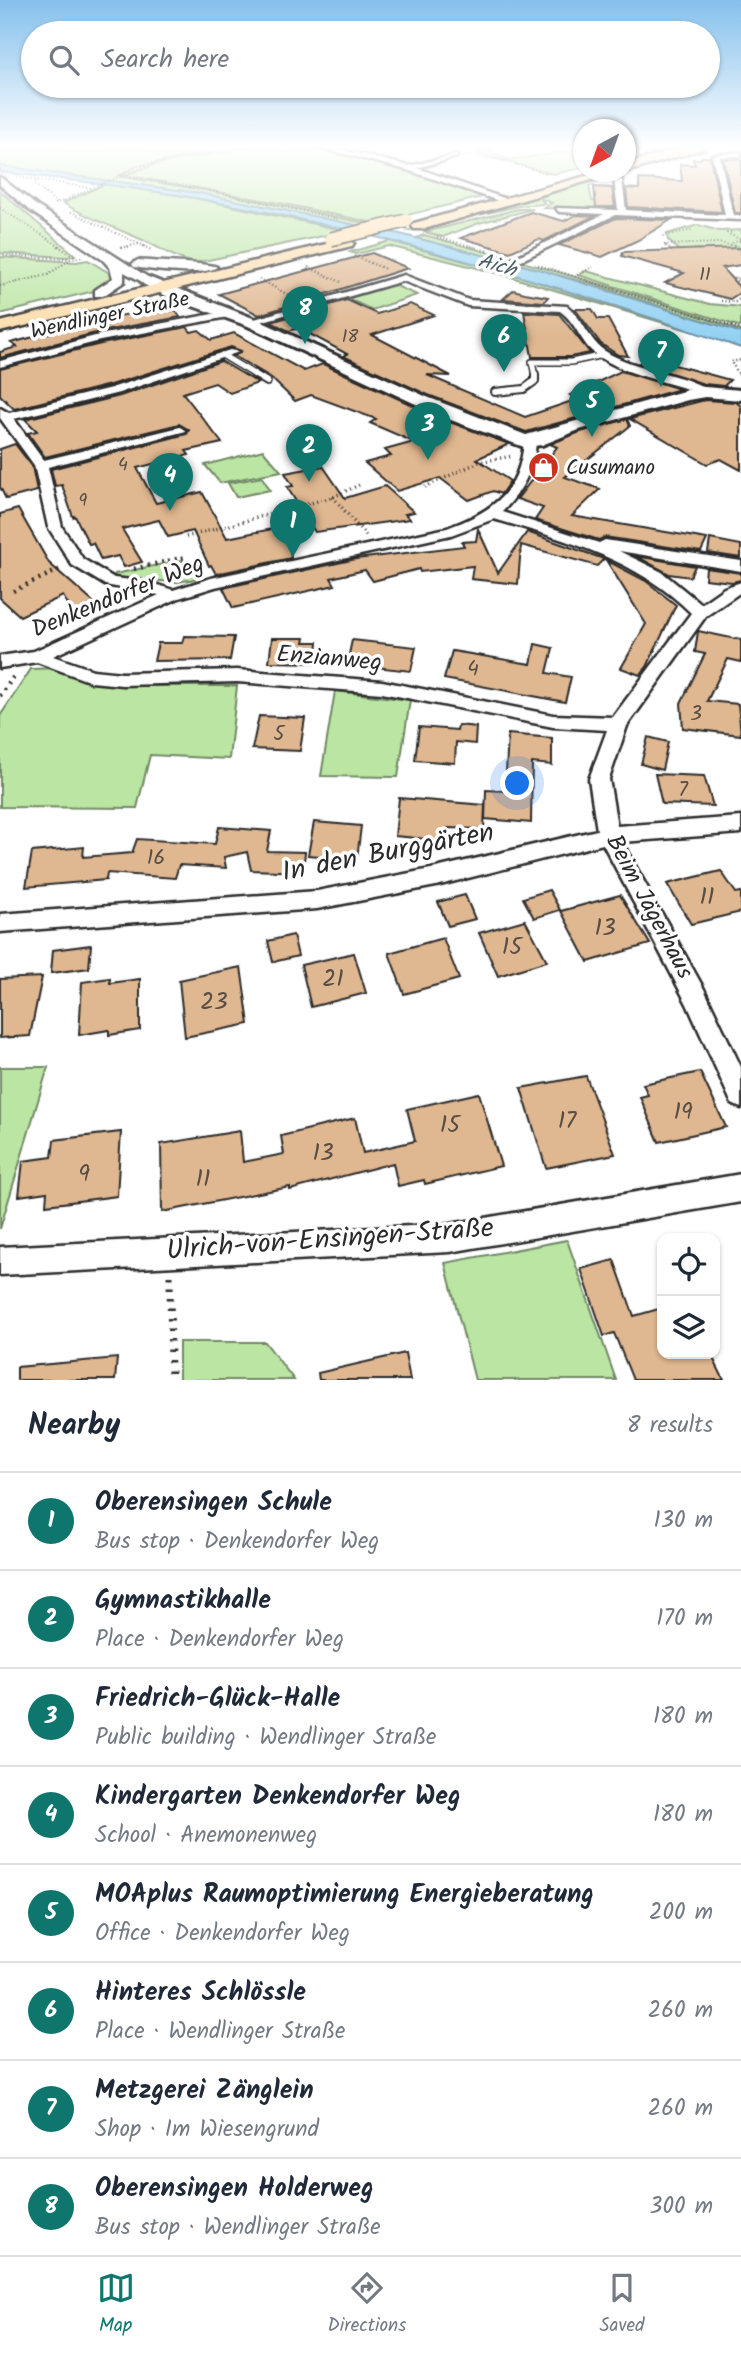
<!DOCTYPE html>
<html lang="en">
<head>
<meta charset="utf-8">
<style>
	:root { --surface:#fff; --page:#f2f2f3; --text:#1f2937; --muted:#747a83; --line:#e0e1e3; --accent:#0f766e }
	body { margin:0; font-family:Kalam,sans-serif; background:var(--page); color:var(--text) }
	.controls { position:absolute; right:21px; bottom:21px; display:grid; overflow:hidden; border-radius:14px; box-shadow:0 2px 5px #0004 }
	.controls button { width:63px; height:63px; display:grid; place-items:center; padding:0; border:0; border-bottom:2px solid var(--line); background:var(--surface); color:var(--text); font:35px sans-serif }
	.compass { position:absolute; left:573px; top:119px; width:63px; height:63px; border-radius:50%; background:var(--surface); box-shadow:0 2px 5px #0004; rotate:221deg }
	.you { position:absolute; left:518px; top:784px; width:24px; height:24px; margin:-18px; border:5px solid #fff; border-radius:50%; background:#1a73e8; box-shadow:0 0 0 10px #1a73e833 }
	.badge { display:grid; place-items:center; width:46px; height:46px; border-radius:50%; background:var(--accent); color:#fff; font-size:23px; font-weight:700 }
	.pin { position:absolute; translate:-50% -58px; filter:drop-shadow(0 2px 4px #0008) }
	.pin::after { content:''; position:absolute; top:37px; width:24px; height:21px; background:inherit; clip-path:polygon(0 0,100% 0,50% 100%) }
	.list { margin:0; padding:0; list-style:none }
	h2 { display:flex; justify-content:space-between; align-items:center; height:91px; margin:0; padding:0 28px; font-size:30px }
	h2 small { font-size:23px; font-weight:400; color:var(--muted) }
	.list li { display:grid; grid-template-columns:46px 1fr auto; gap:21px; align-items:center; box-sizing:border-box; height:98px; padding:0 28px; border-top:2px solid var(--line) }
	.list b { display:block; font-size:26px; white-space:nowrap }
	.list p { margin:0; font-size:23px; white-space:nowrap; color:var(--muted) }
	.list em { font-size:23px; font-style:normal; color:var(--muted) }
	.icon { flex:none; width:38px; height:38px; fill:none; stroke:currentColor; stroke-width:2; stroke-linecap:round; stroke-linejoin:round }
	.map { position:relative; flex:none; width:741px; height:1380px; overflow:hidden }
	.search { position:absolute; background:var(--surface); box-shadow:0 2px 5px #0004; left:21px; right:21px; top:21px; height:77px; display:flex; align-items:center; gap:18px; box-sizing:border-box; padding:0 24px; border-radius:38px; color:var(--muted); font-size:26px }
	.sheet { height:875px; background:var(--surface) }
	nav { display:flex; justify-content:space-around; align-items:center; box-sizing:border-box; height:98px; border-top:2px solid var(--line); background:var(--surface); font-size:19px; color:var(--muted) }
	nav a { display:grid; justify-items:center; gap:4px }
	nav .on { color:var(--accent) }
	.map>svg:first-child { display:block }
	.green { fill:#bae5a2; stroke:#728866; stroke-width:2 }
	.water { fill:#92d1f3; stroke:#698fa3; stroke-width:2 }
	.building { fill:#dfb790; stroke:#2b2b2b; stroke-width:2 }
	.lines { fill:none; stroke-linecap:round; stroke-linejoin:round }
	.service-far1-casing { stroke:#2b2b2b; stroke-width:8 }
	.service-casing { stroke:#2b2b2b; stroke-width:10 }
	.minor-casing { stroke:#2b2b2b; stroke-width:5 }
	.tertiary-casing { stroke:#2b2b2b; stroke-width:5 }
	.secondary-casing { stroke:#2b2b2b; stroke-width:6 }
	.primary-casing { stroke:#2b2b2b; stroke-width:5 }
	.path-far4 { stroke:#2b2b2b; stroke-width:2; stroke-dasharray:1 2.5; stroke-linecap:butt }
	.path-far3 { stroke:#2b2b2b; stroke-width:2.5; stroke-dasharray:1 2.5; stroke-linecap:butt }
	.path-far2 { stroke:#2b2b2b; stroke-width:3.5; stroke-dasharray:1 3.5; stroke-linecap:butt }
	.path-far1 { stroke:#2b2b2b; stroke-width:4.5; stroke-dasharray:2 5; stroke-linecap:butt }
	.path { stroke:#2b2b2b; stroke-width:7; stroke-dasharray:2.5 8; stroke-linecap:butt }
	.service-far1 { stroke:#fff; stroke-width:5 }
	.service { stroke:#fff; stroke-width:6 }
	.minor { fill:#fff; fill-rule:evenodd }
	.tertiary { fill:#fff; fill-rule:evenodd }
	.secondary { fill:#fff; fill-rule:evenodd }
	.primary { fill:#fcdcac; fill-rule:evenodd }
	.primary-bridge-casing { stroke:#2b2b2b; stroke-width:16; stroke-linecap:butt }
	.path-bridge { stroke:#2b2b2b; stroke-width:2; stroke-dasharray:1 2.5; stroke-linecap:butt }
	.primary-bridge { stroke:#fcdcac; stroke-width:13 }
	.labels { text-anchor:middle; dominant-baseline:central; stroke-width:7; stroke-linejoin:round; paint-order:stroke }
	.far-number-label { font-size:18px; fill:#584e44 }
	.far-water-label { font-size:21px; font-style:italic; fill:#4a5d67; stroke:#fff }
	.far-street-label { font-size:21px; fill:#2b2b2b; stroke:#fff }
	.far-poi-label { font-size:21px; fill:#2b2b2b; stroke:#fff; text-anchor:start }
	.number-label { font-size:21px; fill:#584e44 }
	.street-label { font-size:24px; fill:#2b2b2b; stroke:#fff }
	.near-number-label { font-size:24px; fill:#584e44 }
	.near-street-label { font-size:28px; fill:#2b2b2b; stroke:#fff }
</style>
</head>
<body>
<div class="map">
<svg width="741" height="1380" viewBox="0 0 741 1380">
	<rect width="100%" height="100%" fill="#fff"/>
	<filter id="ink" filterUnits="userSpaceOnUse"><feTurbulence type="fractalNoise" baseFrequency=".0143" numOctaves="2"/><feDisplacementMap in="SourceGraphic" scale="14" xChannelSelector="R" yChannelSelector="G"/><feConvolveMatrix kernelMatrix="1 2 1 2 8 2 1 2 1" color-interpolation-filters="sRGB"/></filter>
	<g filter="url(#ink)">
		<g class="green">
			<path d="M5 146H245L137 166 118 176 221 193 374 225 362 227 199 193 0 166V147Z"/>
			<path d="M258 146C332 146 417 171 486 196L374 223 279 203 125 175 156 164Z"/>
			<path d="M475 146H502L485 149 508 160 570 151 574 159 583 163V168L553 174 481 155Z"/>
			<path d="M623 172 589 186 592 201 616 203 615 210 543 208 552 203 540 198 545 204 519 206 406 231 503 207Z"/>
			<path d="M105 184 190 197 347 231 194 263C176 259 165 251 149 243 120 229 91 220 63 203Z"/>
			<path d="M0 191 75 255 68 257 0 253Z"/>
			<path d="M518 209H533L479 223 443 237 425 232Z"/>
			<path d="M698 225 719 231 741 230V256L697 249 681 253 668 240 667 234Z"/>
			<path d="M424 235C530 264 638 292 741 331V333L596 285 416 238Z"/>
			<path d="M390 241 526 278 694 332 501 274 389 246 356 254 350 252Z"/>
			<path d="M0 257 76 262 88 260 111 274 112 283 98 290 0 314Z"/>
			<path d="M586 271 710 304 741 307V327L579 275Z"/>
			<path d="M389 283 417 295 372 310 345 297Z"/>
			<path d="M263 450 281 471 220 483 205 465Z"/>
			<path d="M262 477 270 490 236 497 228 483Z"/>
			<path d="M182 560 196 575 195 579 177 582 113 578 115 574Z"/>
			<path d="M59 668 95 683 134 686H237L229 759 150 755 137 808 0 807V716L31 669Z"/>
			<path d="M335 691 410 700 398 777 321 776Z"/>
			<path d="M0 1067H48L0 1229Z"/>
			<path d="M567 1240 616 1380H475L445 1263Z"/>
			<path d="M179 1342H265L294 1380H179Z"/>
		</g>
		<path class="water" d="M0 166 199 193 400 234 538 269 727 328 741 333V348C561 286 377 230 189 197 126 186 63 179 0 172Z"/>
		<g class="building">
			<path d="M701 157H710L722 212 628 207 626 188 639 189V179L682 181 680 164 695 165 693 159H701Z"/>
			<path d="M723 159H741V213H735Z"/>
			<path d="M594 187 612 188 615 207H596Z"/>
			<path d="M531 212 564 221 576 215 594 216 544 241 539 239 510 252 461 238Z"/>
			<path d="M616 218 671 220 638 240 602 257 559 245Z"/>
			<path d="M741 248V265L722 268 741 289V292L730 299 665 283 684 273 622 256 623 252Z"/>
			<path d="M372 253 408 268 259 315 219 294Z"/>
			<path d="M513 290 525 293 548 297 544 302 503 299Z"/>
			<path d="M347 300 377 314 410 304 434 315 372 335 451 376 427 375 525 417 578 399 570 395 621 371 680 389 526 432 428 395 343 356 347 354 299 328 289 331 271 322Z"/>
			<path d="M162 309 164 312 175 310 180 317 99 332 0 358V352L17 347 11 343 94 321 93 320Z"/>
			<path d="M575 309H592L598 319H608L628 356 618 355 601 344Z"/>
			<path d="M524 312 559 314 590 353 570 357H532Z"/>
			<path d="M187 327 191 332 199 330 211 340 234 333 304 371 323 364 447 421 509 444 477 459 510 481 501 494 493 491 469 500 440 478 397 491 365 463 391 456 385 450 414 442 370 423 376 419 311 395 295 401 270 377 234 356 241 351 231 347 110 385 14 409 0 395V369L101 344Z"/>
			<path d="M649 358 730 380 724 386 704 384 639 363Z"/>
			<path d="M221 361 258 383 230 393 215 383 183 393 222 443 186 451 189 455 137 468 156 503 202 492 227 538 287 526 291 558 216 574 211 565 209 566 193 531 168 537 159 520 122 529 142 562 124 567 118 556 101 560 93 543 89 544 75 516 73 517 62 485 55 486 51 469 187 434 189 430 179 424 45 457 28 433 37 431 25 419 120 396Z"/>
			<path d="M705 400 736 402 741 406V470L721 459 707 464 630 419Z"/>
			<path d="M627 419 630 426 565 477 600 489 572 516 707 539 701 552 605 537 599 540 535 520 543 508 517 499 557 447 550 444 580 432Z"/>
			<path d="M15 444 32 466 37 491 6 499 0 487V449Z"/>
			<path d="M323 466 345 498 385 486 414 512 405 514 410 519 315 532 287 487 293 486 285 473Z"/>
			<path d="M18 509 49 563 102 610 77 620 63 596 20 616 0 598V514Z"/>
			<path d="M478 529 498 573 527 532 604 559 597 566 521 545 518 584 471 579 473 566 420 572 419 569 373 581 365 570 331 578 335 585 233 608 223 588 356 559 464 546 462 542 476 541Z"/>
			<path d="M710 539 741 545V558L708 553Z"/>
			<path d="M636 556 695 566 690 577 669 574Z"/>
			<path d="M606 560 646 581 676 605 647 667 640 675 621 668 646 624Z"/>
			<path d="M706 568 741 573V580L732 582 705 579Z"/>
			<path d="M698 631 741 640V662L728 659 707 701 738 704 741 735 683 728 681 703 705 654 695 652Z"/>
			<path d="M184 636 234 637 230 660 154 661 158 643H182Z"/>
			<path d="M272 638H305L304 642H318L316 663 269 662Z"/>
			<path d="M352 640 416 647 411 671 347 664Z"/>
			<path d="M535 644 553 648 547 673 571 677 565 702 444 679 452 651 531 664Z"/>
			<path d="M259 716 305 718 300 751 252 749Z"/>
			<path d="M458 725 476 727 475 744 456 742 455 763 415 760 419 727 457 730Z"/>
			<path d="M508 734 552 738V765L532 763 531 823 485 819 486 790 505 791Z"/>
			<path d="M648 737 668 742 662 770 641 764Z"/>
			<path d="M655 774 704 776 713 806 662 804Z"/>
			<path d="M399 798 485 805 484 829 448 828V841L395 836Z"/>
			<path d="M314 822 361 826 357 859 308 855Z"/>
			<path d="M219 827 271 831 267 851 305 852 303 872 251 870 247 852 224 857 226 868 179 865 175 878 107 873 106 880 26 887 32 852 84 847 83 857 132 853 137 839 215 844Z"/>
			<path d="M721 871 736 893 741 892V912L691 924 667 884Z"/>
			<path d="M549 890 560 910 534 918 523 898Z"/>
			<path d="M465 895 475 919 448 926 438 902Z"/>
			<path d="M620 895 650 944 588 962 561 911Z"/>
			<path d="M525 920 547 961 498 976 479 933Z"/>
			<path d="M293 935 298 956 273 962 268 941Z"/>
			<path d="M443 938 459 979 404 994 389 953Z"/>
			<path d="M91 945 89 968 51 973 53 950Z"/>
			<path d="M354 953 366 993 311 1007 301 965Z"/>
			<path d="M241 967 249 1024 185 1037 179 980Z"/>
			<path d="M42 977 30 1036 0 1038V979Z"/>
			<path d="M110 978V983L140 979V1030L109 1035V1030L79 1035 82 982Z"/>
			<path d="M700 1072 726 1127 659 1142 640 1097 648 1095 643 1084Z"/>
			<path d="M586 1076 615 1154 546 1168 521 1088Z"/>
			<path d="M479 1093 501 1166 425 1184 424 1180 398 1186 393 1163 290 1190V1187L162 1212 161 1144 240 1131 243 1162 284 1154 281 1136 355 1118 363 1153 415 1141 407 1109Z"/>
			<path d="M121 1132 117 1196 46 1205 47 1192 19 1196 23 1161 52 1157 54 1140Z"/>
			<path d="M614 1260 634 1316 662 1308V1354H711L724 1380H633L614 1333 604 1336 581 1269Z"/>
			<path d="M405 1353 410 1380H319L318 1373Z"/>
			<path d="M117 1358 115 1380H17V1367Z"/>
		</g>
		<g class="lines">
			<defs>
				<g id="service-far1">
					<path d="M222 355 257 376"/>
					<path d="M535 376 532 362H571L604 355"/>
				</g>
				<g id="service">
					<path d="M254 374 267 382"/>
					<path d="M495 392 524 389 535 381V374"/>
				</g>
				<g id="minor">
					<path d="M314 146H327L409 166 457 155V157L417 168 515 202 508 204 407 170Z"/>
					<path d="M741 152V156L720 157 733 215 741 216V220L615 215 520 261 512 259 604 214 559 212 556 208 618 210 614 180 618 178 622 180 626 210 725 215 712 155Z"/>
					<path d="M404 275 469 300 567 306C583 318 588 340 605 351 634 370 689 374 711 392L701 394C667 380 624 376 594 353 580 342 576 322 560 311L468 306 403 281 253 324 244 322Z"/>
					<path d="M229 311 233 312V316L100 341 0 367V361L99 335Z"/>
					<path d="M230 350 239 352 119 393 14 419 44 460 180 427 186 431 48 467 62 527 83 559 114 578 149 582 173 590 211 578 447 528C491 512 520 493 524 441L530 437 536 441C535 468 521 493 502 512L599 543 605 540 741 561V571L619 551 662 572 701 604 724 588 741 582V592L706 616 627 726 609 779 617 826 741 817V833L622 842 704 989 741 1067V1108L732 1104 687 1004 603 844 436 886 317 909 0 932V914L317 891 436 868 597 830 589 779 607 730 553 727 382 693 237 682 122 685 91 682 37 662 0 668V656L34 651 159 595 105 585 72 565 48 527 34 465 0 418V408L9 413 111 388ZM494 519C565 540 637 559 691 613L613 717 553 715 382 681 237 670 122 673 93 670 53 656 179 598 215 587 451 535Z"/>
					<path d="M741 1174V1202L450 1252 0 1275V1247L450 1224Z"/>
				</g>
				<g id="tertiary">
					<path d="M0 177 37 206 154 281 148 285 124 272V282L103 296H95V290L113 278 110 268 103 260 29 210 0 185Z"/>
					<path d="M138 260C152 262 212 263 217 267 203 277 152 270 134 267L132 264Z"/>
				</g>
				<path id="secondary" d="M148 277 258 320 427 397 526 435 687 390 705 387 741 390V400L705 397 688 400 579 430 542 445 524 447 448 419 248 326 168 297 143 284 141 281Z"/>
				<g id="primary">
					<path d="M688 146H708L706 148 630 171 625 172 626 164Z"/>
					<path d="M601 172H619L424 229H414L412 226 414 223Z"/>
					<path d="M347 239 354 243 352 246 0 332V322Z"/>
				</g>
			</defs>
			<use href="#service-far1" class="service-far1-casing"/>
			<use href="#service" class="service-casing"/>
			<use href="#minor" class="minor-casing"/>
			<use href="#tertiary" class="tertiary-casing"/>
			<use href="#secondary" class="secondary-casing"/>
			<use href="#primary" class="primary-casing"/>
			<g class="path-far4">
				<path d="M570 146 575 157 584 162"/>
				<path d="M0 151 28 146"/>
				<path d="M466 156 499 159 550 174"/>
				<path d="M120 176 203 189 338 219"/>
				<path d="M17 177 92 188"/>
				<path d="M36 181 35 185 58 204"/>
				<path d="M55 204 144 166 251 146"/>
				<path d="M0 208 61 247"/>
				<path d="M71 212 146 247"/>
				<path d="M731 232 727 233 741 240 732 243"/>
				<path d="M663 236 693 230"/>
				<path d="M437 237 475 247"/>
				<path d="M664 245 718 243 741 247"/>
				<path d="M665 245 668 247"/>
				<path d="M124 247 140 244"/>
			</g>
			<g class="path-far3">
				<path d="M58 246 76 257"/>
				<path d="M143 246 152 250"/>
				<path d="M469 246 503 255"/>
				<path d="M666 246 674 253"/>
				<path d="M733 246 741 247"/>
				<path d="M121 248 132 246"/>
				<path d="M0 255 71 259 82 257"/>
				<path d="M354 256 385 269"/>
				<path d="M538 265 741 329"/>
				<path d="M308 267 341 282"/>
				<path d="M577 275 593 267"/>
				<path d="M741 278H734L741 284"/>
				<path d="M259 279 294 298"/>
				<path d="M0 286 47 275 71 259"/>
				<path d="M721 301 735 302 741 298"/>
				<path d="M740 376 731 362 741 360"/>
			</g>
			<g class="path-far2">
				<path d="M739 374 741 377"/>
				<path d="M425 487 479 462 513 456"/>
				<path d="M333 497 366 536"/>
				<path d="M186 537 333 497 359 485"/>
			</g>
			<g class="path-far1">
				<path d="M134 569 185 557"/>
				<path d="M13 591 63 568"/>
				<path d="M0 696 14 676"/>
			</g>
			<path class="path" d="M170 1276 171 1380"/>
			<use href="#service-far1" class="service-far1"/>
			<use href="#service" class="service"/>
			<use href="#minor" class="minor"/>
			<use href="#tertiary" class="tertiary"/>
			<use href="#secondary" class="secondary"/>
			<use href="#primary" class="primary"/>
			<defs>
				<path id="primary-bridge" d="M331 239 406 221"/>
			</defs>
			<use href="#primary-bridge" class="primary-bridge-casing"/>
			<path class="path-bridge" d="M0 170 8 179"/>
			<use href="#primary-bridge" class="primary-bridge"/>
		</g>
	</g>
	<linearGradient id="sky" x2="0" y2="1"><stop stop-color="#85c0ec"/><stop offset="0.43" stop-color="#fff"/><stop offset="1" stop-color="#fff" stop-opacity="0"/></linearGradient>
	<rect width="741" height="339" fill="url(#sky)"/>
	<defs>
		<symbol id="shop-disc" viewBox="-11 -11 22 22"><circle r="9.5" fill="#c8321e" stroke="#fff"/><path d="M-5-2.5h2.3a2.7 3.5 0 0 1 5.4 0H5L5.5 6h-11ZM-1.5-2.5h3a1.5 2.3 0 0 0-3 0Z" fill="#fff"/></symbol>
	</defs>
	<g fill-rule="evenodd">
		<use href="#shop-disc" x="526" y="450" width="35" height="35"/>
	</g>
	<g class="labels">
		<g class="far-number-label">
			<text x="705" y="275">11</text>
			<text x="350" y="337">18</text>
			<text x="123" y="465">4</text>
			<text x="83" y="501">9</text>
		</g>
		<g class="far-water-label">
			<text transform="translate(497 266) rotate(17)">Aich</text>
		</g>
		<g class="far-street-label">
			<text transform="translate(110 316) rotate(-12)">Wendlinger Straße</text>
		</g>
		<g class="far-poi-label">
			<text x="566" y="468">Cusumano</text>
		</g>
		<g class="number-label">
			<text x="473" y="669">4</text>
			<text x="696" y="714">3</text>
			<text x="279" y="734">5</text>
			<text x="683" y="790">7</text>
			<text x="156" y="858">16</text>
		</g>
		<g class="street-label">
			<text transform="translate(118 597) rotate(-22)">Denkendorfer Weg</text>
			<text transform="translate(329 659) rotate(5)">Enzianweg</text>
			<text transform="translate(649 907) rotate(62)">Beim Jägerhaus</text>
		</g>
		<g class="near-number-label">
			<text x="707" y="897">11</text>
			<text x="605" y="928">13</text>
			<text x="512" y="947">15</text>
			<text x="333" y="979">21</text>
			<text x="214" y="1002">23</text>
			<text x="683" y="1112">19</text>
			<text x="567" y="1121">17</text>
			<text x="450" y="1125">15</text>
			<text x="323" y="1153">13</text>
			<text x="84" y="1174">9</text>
			<text x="203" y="1179">11</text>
		</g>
		<g class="near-street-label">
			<text transform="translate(388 853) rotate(-11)">In den Burggärten</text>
			<text transform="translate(330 1240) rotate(-4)">Ulrich-von-Ensingen-Straße</text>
		</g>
	</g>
</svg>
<div class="controls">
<button><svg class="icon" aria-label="locate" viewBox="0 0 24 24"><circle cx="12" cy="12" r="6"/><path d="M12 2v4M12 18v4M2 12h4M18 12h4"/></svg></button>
<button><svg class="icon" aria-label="layers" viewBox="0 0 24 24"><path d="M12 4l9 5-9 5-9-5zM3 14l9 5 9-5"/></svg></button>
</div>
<svg class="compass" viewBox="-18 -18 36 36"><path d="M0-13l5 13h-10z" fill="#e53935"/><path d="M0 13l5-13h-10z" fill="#747a83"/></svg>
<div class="you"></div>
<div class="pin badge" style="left:293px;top:557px">1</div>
<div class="pin badge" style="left:309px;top:482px">2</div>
<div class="pin badge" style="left:428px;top:460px">3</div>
<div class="pin badge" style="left:170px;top:511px">4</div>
<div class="pin badge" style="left:592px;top:437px">5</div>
<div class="pin badge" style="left:504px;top:372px">6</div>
<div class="pin badge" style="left:661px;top:387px">7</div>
<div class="pin badge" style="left:305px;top:344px">8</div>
<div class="search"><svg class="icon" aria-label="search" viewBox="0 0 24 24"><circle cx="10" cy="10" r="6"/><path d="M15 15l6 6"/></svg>Search here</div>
</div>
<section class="sheet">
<h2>Nearby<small>8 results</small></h2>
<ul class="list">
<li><span class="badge">1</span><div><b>Oberensingen Schule</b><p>Bus stop · Denkendorfer Weg</p></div><em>130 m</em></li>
<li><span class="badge">2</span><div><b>Gymnastikhalle</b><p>Place · Denkendorfer Weg</p></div><em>170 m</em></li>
<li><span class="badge">3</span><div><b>Friedrich-Glück-Halle</b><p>Public building · Wendlinger Straße</p></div><em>180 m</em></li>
<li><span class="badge">4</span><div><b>Kindergarten Denkendorfer Weg</b><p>School · Anemonenweg</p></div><em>180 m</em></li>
<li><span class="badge">5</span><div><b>MOAplus Raumoptimierung Energieberatung</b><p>Office · Denkendorfer Weg</p></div><em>200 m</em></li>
<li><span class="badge">6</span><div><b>Hinteres Schlössle</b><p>Place · Wendlinger Straße</p></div><em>260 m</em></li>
<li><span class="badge">7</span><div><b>Metzgerei Zänglein</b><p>Shop · Im Wiesengrund</p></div><em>260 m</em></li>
<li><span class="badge">8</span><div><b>Oberensingen Holderweg</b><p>Bus stop · Wendlinger Straße</p></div><em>300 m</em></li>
</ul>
</section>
<nav>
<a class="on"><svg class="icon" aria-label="map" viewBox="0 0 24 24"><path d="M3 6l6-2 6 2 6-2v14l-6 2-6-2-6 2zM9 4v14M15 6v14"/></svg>Map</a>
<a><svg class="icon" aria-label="directions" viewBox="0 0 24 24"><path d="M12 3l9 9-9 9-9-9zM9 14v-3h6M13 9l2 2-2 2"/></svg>Directions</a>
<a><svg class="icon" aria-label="saved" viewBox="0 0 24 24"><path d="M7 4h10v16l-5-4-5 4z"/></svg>Saved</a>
</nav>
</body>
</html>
